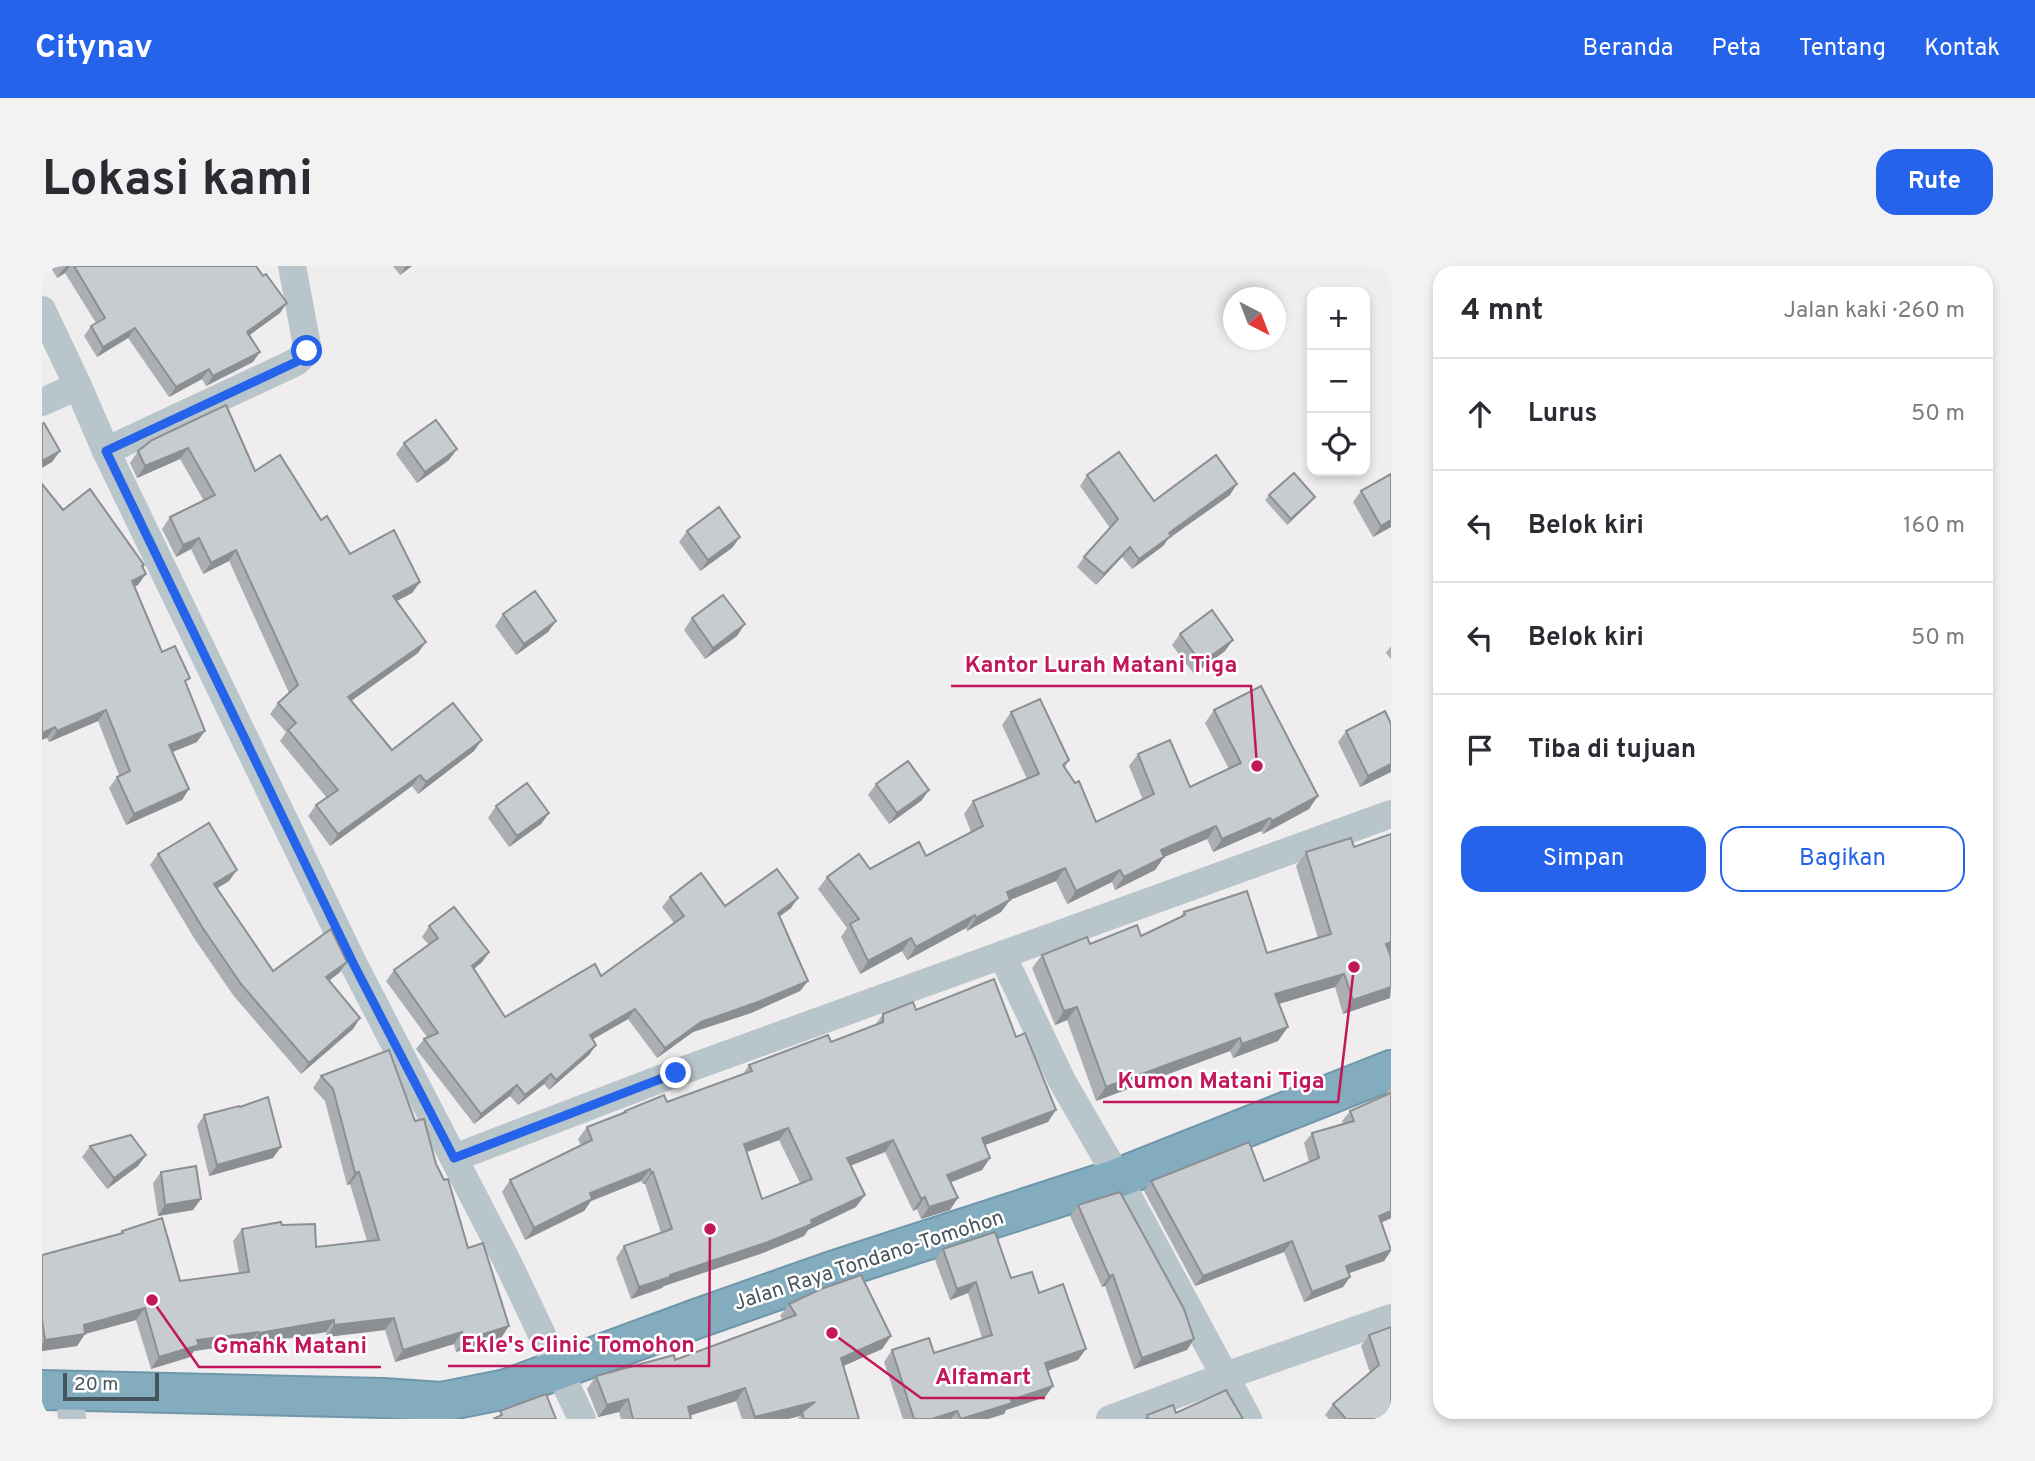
<!DOCTYPE html>
<html lang="id">
<head>
<meta charset="utf-8">
<style>
	:root { --surface:#fff; --page:#f2f2f3; --text:#2b2b33; --muted:#7c7c81; --line:#e1e1e2; --accent:#2563eb }
	body { margin:0; font-family:Overpass,sans-serif; background:var(--page); color:var(--text) }
	.controls { position:absolute; right:21px; top:21px; display:grid; overflow:hidden; border-radius:14px; box-shadow:0 4px 10px #0003 }
	.controls button { width:63px; height:63px; display:grid; place-items:center; padding:0; border:0; border-bottom:2px solid var(--line); background:var(--surface); color:var(--text); font:35px sans-serif }
	.compass { position:absolute; left:1181px; top:21px; width:63px; height:63px; border-radius:50%; background:var(--surface); box-shadow:0 4px 10px #0003; rotate:138deg }
	.scale { position:absolute; left:21px; bottom:18px; width:96px; box-sizing:border-box; padding-left:7px; border:4px solid #45555b; border-top:0; font-size:19px; line-height:24px; white-space:nowrap; color:#45555b; -webkit-text-stroke:5px #fff; paint-order:stroke }
	.stop { position:absolute; width:21px; height:21px; margin:-16px; border:5px solid #2563eb; border-radius:50%; background:#fff }
	.stop.end { background:#2563eb; border-color:#fff; box-shadow:0 2px 7px #0008 }
	.list { margin:0; padding:0; list-style:none }
	h2 { display:flex; justify-content:space-between; align-items:center; height:91px; margin:0; padding:0 28px; font-size:30px }
	h2 small { font-size:23px; font-weight:400; color:var(--muted) }
	.list li { display:grid; grid-template-columns:46px 1fr auto; gap:21px; align-items:center; box-sizing:border-box; height:112px; padding:0 28px; border-top:2px solid var(--line) }
	.list b { display:block; font-size:26px; white-space:nowrap }
	.list em { font-size:23px; font-style:normal; color:var(--muted) }
	.actions { display:flex; gap:14px; padding:21px 28px }
	.actions a { flex:1; padding:16px 0; border:2px solid var(--accent); border-radius:21px; text-align:center; font-size:24px; color:var(--accent) }
	.actions .main { background:var(--accent); color:#fff }
	.icon { flex:none; width:38px; height:38px; fill:none; stroke:currentColor; stroke-width:2; stroke-linecap:round; stroke-linejoin:round }
	.map { position:relative; flex:none; width:1349px; height:1153px; overflow:hidden; border-radius:21px }
	header { display:flex; align-items:center; gap:42px; box-sizing:border-box; height:98px; padding:0 35px; background:var(--accent); color:#fff }
	header strong { font-size:33px }
	nav { display:flex; gap:38px; margin-inline-start:auto; font-size:24px }
	.intro { display:flex; align-items:center; justify-content:space-between; box-sizing:border-box; height:168px; padding:0 42px }
	h1 { margin:0; font-size:49px }
	.button { padding:18px 32px; border-radius:21px; background:var(--accent); color:#fff; font-size:24px; font-weight:700 }
	main { display:flex; gap:42px; padding:0 42px }
	aside { flex:1; background:var(--surface); border-radius:21px; box-shadow:0 4px 10px #0003 }
	.map>svg:first-child { display:block }
	.lines { fill:none; stroke-linecap:round; stroke-linejoin:round }
	.highway-casing { stroke:#6e97aa; stroke-width:42 }
	.street { stroke:#b8c5cb; stroke-width:28 }
	.highway { stroke:#83acbe; stroke-width:38 }
	.wall { fill:#abafb3; fill-rule:evenodd }
	.shaded-wall { fill:#8b8f92 }
	.building { fill:#c7ccd0; stroke:#8b8f92; stroke-width:2; fill-rule:evenodd }
	.route { stroke:#2563eb; stroke-width:9 }
	.labels { text-anchor:middle; dominant-baseline:central; stroke-width:5; stroke-linejoin:round; paint-order:stroke }
	.street-label { font-size:21px; fill:#45555b; stroke:#fff }
	.leader { fill:none; stroke:#c2185b; stroke-width:2.5 }
	.callout-dot { fill:#c2185b; stroke:#fff; stroke-width:2.5 }
	.callout-label { font-size:23px; text-anchor:middle; font-weight:bold; fill:#c2185b; stroke:#fff; stroke-width:5; stroke-linejoin:round; paint-order:stroke }
</style>
</head>
<body>
<header>
<strong>Citynav</strong>
<nav><a>Beranda</a><a>Peta</a><a>Tentang</a><a>Kontak</a></nav>
</header>
<div class="intro"><h1>Lokasi kami</h1><a class="button">Rute</a></div>
<main>
<div class="map">
<svg width="1349" height="1153" viewBox="0 0 1349 1153">
	<rect width="100%" height="100%" fill="#f0edee"/>
	<g class="lines">
		<defs>
			<path id="highway" d="M0 1124 341 1132 399 1136 464 1123 654 1053 787 1006 1076 912 1349 804"/>
		</defs>
		<use href="#highway" class="highway-casing"/>
		<g class="street">
			<path d="M0 44 36 120 64 185 312 699 466 997 540 1153"/>
			<path d="M0 136 36 120"/>
			<path d="M64 185 254 96 266 85 250 0"/>
			<path d="M960 689 1020 815 1076 912 1206 1153"/>
			<path d="M412 892 634 807 1349 548"/>
			<path d="M28 1124 30 1153"/>
			<path d="M1068 1153 1183 1110 1349 1052"/>
		</g>
		<use href="#highway" class="highway"/>
	</g>
	<g class="wall">
		<path d="M8 0H214L238 47 207 69 211 96 164 120 160 113 127 131 86 72 55 91 42 70 49 60 54 57 23 7 15 12Z"/>
		<path d="M351 0H370L358 9Z"/>
		<path d="M184 139 213 205 279 254 308 288 378 316 370 327 355 335 376 387 309 435 350 484 432 485 376 528 370 520 288 580 266 550 274 539 285 532 238 475 244 466 228 448 236 437 247 427 187 295 161 308 149 283 134 291 120 263 128 251 162 235 138 193 95 212 88 197 96 185Z"/>
		<path d="M362 177 407 194 375 217 354 188Z"/>
		<path d="M1045 209 1112 235 1188 229 1126 273 1121 280 1090 303 1080 291 1054 319 1035 301 1042 291 1068 262 1038 220Z"/>
		<path d="M1319 225 1349 261 1331 271 1311 236Z"/>
		<path d="M1227 229 1269 236 1245 259 1223 234Z"/>
		<path d="M21 244 102 299 96 319 92 321 120 386 144 418 155 476 131 486 147 523 140 534 84 559 67 522 75 511 77 509 56 455 7 476 5 472Z"/>
		<path d="M645 265 698 271 690 282 658 305 637 276Z"/>
		<path d="M461 348 514 355 506 366 474 389 453 360Z"/>
		<path d="M650 352 695 370 663 393 642 364Z"/>
		<path d="M1138 368 1183 385 1152 408 1130 379Z"/>
		<path d="M1349 380V393L1344 387Z"/>
		<path d="M1172 444 1267 543 1221 568 1219 565 1171 586 1165 573 1122 591 1113 604 1073 624 1070 616 1025 638 1014 615 968 634 959 646 925 665 924 662 865 694 860 685 818 708 799 671 805 662 776 623 785 611 884 590 929 566 922 548 931 535 985 513 960 459 969 446 1027 494 1023 501 1054 556 1101 534 1087 500 1096 488 1148 521 1187 503 1163 457Z"/>
		<path d="M1349 458V506L1318 521 1296 476 1304 465Z"/>
		<path d="M834 518 887 524 879 535 847 558 826 529Z"/>
		<path d="M454 540 507 547 499 558 467 581 446 552Z"/>
		<path d="M1349 568V687H1348L1349 691 1348 732 1301 748 1293 721 1237 738 1236 775 1191 792 1188 785 1054 835 1025 754 1013 759 990 702 1000 689 1048 678 1099 670 1138 651 1142 646 1225 687 1276 672 1254 600 1264 586 1312 581Z"/>
		<path d="M116 588 187 615 175 622 231 705 305 696 297 707 286 715 318 752 311 763 259 808 191 729 152 672 108 599Z"/>
		<path d="M628 631 683 640 749 642 737 651 766 715 758 725 709 747 651 766 615 792 586 753 551 773 554 779 547 789 507 824 502 818 476 839 468 830 432 858 374 783 382 773 385 771 344 715 352 704 387 679 380 671 387 660 447 686 440 696 432 703 463 751 559 710 632 657 620 641Z"/>
		<path d="M874 744 1006 856 943 879 948 892 940 904 909 916 908 944 879 953 875 943 871 945 843 886 808 900 814 941 766 964 762 970 718 988 622 1020 620 1022 589 1033 574 992 582 980 619 967 603 918H601L599 915 549 935 542 945 483 974 460 926 468 914 539 879 536 873 545 861 582 847 583 845 625 836 701 808 707 799 789 776 833 759 841 748ZM737 874 758 917 720 933 705 886Z"/>
		<path d="M279 810 373 855 394 898 459 1072 414 1086 412 1078 353 1096 343 1064 284 1071V1066L208 1079V1077L152 1085 148 1091 109 1103 94 1054 43 1068 35 1080 0 1085V989L78 968 80 965 138 1015 197 1007 191 975 200 963 240 959 274 981 325 975 308 918 305 919 283 835 271 822Z"/>
		<path d="M1349 820V952L1340 956 1349 985 1342 995 1307 1007 1308 1011 1301 1021 1262 1036 1242 986 1153 1020 1102 925 1109 915H1222L1267 896 1262 877 1270 867 1302 858 1300 855 1308 845 1343 829Z"/>
		<path d="M162 849 231 892 167 910 155 860Z"/>
		<path d="M48 880 104 889 96 900 65 923 40 891Z"/>
		<path d="M119 906 151 944 116 950 111 917Z"/>
		<path d="M1036 939 1152 1073 1145 1084 1092 1103 1063 1020 1060 1021 1028 950Z"/>
		<path d="M901 983 969 1012 997 1027 1036 1094 1006 1105 1011 1120 1003 1131 964 1144 962 1148 946 1153H861L842 1096 850 1084 892 1087 940 1072 926 1027 908 1034 893 994Z"/>
		<path d="M747 1038 849 1070 840 1083 801 1100 817 1153H756L758 1150 746 1153H700L694 1135 649 1149V1153H579L577 1146 556 1151 545 1123 554 1110 633 1094 741 1054 738 1050Z"/>
		<path d="M1349 1061V1153H1287L1283 1149 1291 1138 1328 1107 1319 1080 1327 1069Z"/>
	</g>
	<g class="shaded-wall">
		<path d="M25 0H28L23 7 15 12 22 2Z"/>
		<path d="M364 0H370L358 9Z"/>
		<path d="M245 37 238 47 198 76 205 66Z"/>
		<path d="M93 62 86 72 55 91 61 81Z"/>
		<path d="M218 86 211 96 164 120 171 110Z"/>
		<path d="M167 103 160 113 127 131 134 121Z"/>
		<path d="M146 182 138 193 95 212 103 200Z"/>
		<path d="M415 183 407 194 375 217 383 206Z"/>
		<path d="M18 185 10 196 0 202V195Z"/>
		<path d="M1195 218 1188 229 1126 273 1121 280 1090 303 1097 293 1127 267Z"/>
		<path d="M1273 231 1269 236 1245 259 1249 253Z"/>
		<path d="M1349 254V261L1331 271 1339 260Z"/>
		<path d="M698 271 690 282 658 305 666 294Z"/>
		<path d="M157 272 149 283 134 291 141 279Z"/>
		<path d="M1088 281 1080 291 1054 319 1062 308Z"/>
		<path d="M194 284 187 295 161 308 169 297Z"/>
		<path d="M104 308 96 319 82 326 90 315Z"/>
		<path d="M378 316 370 327 343 341 351 330Z"/>
		<path d="M514 355 506 366 474 389 482 378Z"/>
		<path d="M703 358 695 370 663 393 671 382Z"/>
		<path d="M1191 374 1183 385 1152 408 1159 397Z"/>
		<path d="M384 376 376 387 298 443 306 431Z"/>
		<path d="M64 444 56 455 7 476 15 465Z"/>
		<path d="M13 461 5 472 0 474V467Z"/>
		<path d="M163 465 155 476 120 490 127 479Z"/>
		<path d="M440 474 432 485 376 528 384 516Z"/>
		<path d="M1349 498V506L1318 521 1326 510Z"/>
		<path d="M378 509 370 520 288 580 296 568Z"/>
		<path d="M147 523 140 534 84 559 92 548Z"/>
		<path d="M887 524 879 535 847 558 855 547Z"/>
		<path d="M1276 530 1267 543 1221 568 1230 555Z"/>
		<path d="M507 547 499 558 467 581 475 570Z"/>
		<path d="M1228 552 1219 565 1171 586 1180 573Z"/>
		<path d="M1174 560 1165 573 1122 591 1113 604 1073 624 1082 611 1119 584Z"/>
		<path d="M1023 602 1014 615 968 634 959 646 925 665 934 652 965 626Z"/>
		<path d="M195 604 187 615 164 629 172 618Z"/>
		<path d="M1078 604 1070 616 1025 638 1034 625Z"/>
		<path d="M756 632 749 642 728 657 736 647Z"/>
		<path d="M933 649 924 662 865 694 874 681Z"/>
		<path d="M869 672 860 685 818 708 826 695Z"/>
		<path d="M1349 676V687L1335 691 1344 678Z"/>
		<path d="M447 686 440 696 423 710 430 700Z"/>
		<path d="M305 696 297 707 276 723 284 711Z"/>
		<path d="M1302 708 1293 721 1223 742 1233 728Z"/>
		<path d="M766 715 758 725 709 747 651 766 615 792 623 782 659 756Z"/>
		<path d="M1349 721 1348 732 1301 748 1311 734Z"/>
		<path d="M1035 741 1025 754 1013 759 1022 745Z"/>
		<path d="M593 743 586 753 541 779 548 769Z"/>
		<path d="M318 752 311 763 259 808 267 797Z"/>
		<path d="M1246 761 1236 775 1191 792 1200 778Z"/>
		<path d="M1198 772 1188 785 1054 835 1064 821Z"/>
		<path d="M554 779 547 789 507 824 514 814Z"/>
		<path d="M509 808 502 818 476 839 483 829Z"/>
		<path d="M475 819 468 830 432 858 439 848Z"/>
		<path d="M1014 844 1006 856 932 883 940 872Z"/>
		<path d="M746 862 737 874 694 890 702 878Z"/>
		<path d="M851 874 843 886 797 904 805 892Z"/>
		<path d="M239 881 231 892 167 910 175 899Z"/>
		<path d="M104 889 96 900 65 923 72 912Z"/>
		<path d="M948 892 940 904 897 921 905 909Z"/>
		<path d="M608 903 599 915 549 935 542 945 483 974 492 962 548 927Z"/>
		<path d="M317 906 308 918 305 919 313 907Z"/>
		<path d="M611 906 603 918H601L609 907Z"/>
		<path d="M823 929 814 941 766 964 762 970 718 988 622 1020 620 1022 589 1033 597 1021 769 954Z"/>
		<path d="M883 931 875 943 871 945 879 933Z"/>
		<path d="M916 932 908 944 879 953 887 941Z"/>
		<path d="M159 933 151 944 116 950 123 939Z"/>
		<path d="M1349 945V952L1330 961 1337 950Z"/>
		<path d="M1250 975 1242 986 1153 1020 1161 1010Z"/>
		<path d="M1349 984 1342 995 1296 1011 1304 1000Z"/>
		<path d="M1071 1009 1063 1020 1060 1021 1067 1010Z"/>
		<path d="M1308 1011 1301 1021 1262 1036 1270 1026Z"/>
		<path d="M934 1016 926 1027 908 1034 915 1023Z"/>
		<path d="M103 1042 94 1054 43 1068 35 1080 0 1085V1078L3 1074 42 1059Z"/>
		<path d="M352 1052 343 1064 284 1071 292 1059Z"/>
		<path d="M292 1054 284 1066 208 1079 217 1067Z"/>
		<path d="M467 1060 459 1072 414 1086 423 1074Z"/>
		<path d="M216 1066 208 1077 152 1085 148 1091 109 1103 117 1091 155 1074Z"/>
		<path d="M420 1066 412 1078 353 1096 361 1084Z"/>
		<path d="M849 1070 840 1083 790 1105 799 1092Z"/>
		<path d="M1152 1073 1145 1084 1092 1103 1100 1092Z"/>
		<path d="M1044 1083 1036 1094 995 1108 1003 1097Z"/>
		<path d="M1011 1120 1003 1131 964 1144 962 1148 946 1153H919L969 1134Z"/>
		<path d="M703 1122 694 1135 637 1153 646 1141Z"/>
		<path d="M586 1133 577 1146 556 1151 565 1139Z"/>
		<path d="M773 1136 758 1150 746 1153H712L713 1151Z"/>
		<path d="M915 1145 909 1153H890Z"/>
	</g>
	<g class="building">
		<path d="M32 0H214L221 10 224 8 245 37 205 66 218 86 171 110 167 103 134 121 93 62 61 81 49 60 63 52Z"/>
		<path d="M184 139 213 205 238 189 279 254 285 250 308 288 352 264 378 316 351 330 384 376 306 431 350 484 411 437 440 474 384 516 378 509 296 568 274 539 296 524 246 464 254 457 236 437 256 419 194 284 169 297 157 272 141 279 128 251 173 229 146 182 103 200 96 185 110 174Z"/>
		<path d="M394 154 415 183 383 206 362 177Z"/>
		<path d="M2 157 18 185 0 195V158Z"/>
		<path d="M1077 186 1112 235 1174 189 1195 218 1127 267 1129 270 1097 293 1088 281 1062 308 1042 291 1076 253 1045 209Z"/>
		<path d="M1252 207 1273 231 1249 253 1227 229Z"/>
		<path d="M1349 208V254L1339 260 1319 225Z"/>
		<path d="M0 218 21 244 48 223 102 299 100 300 104 308 90 315 120 386 133 380 148 412 143 415 163 465 127 479 147 523 92 548 75 511 88 505 64 444 15 465 13 461 0 467Z"/>
		<path d="M677 241 698 271 666 294 645 265Z"/>
		<path d="M493 325 514 355 482 378 461 348Z"/>
		<path d="M681 329 703 358 671 382 650 352Z"/>
		<path d="M1170 344 1191 374 1159 397 1138 368Z"/>
		<path d="M1219 420 1276 530 1230 555 1228 552 1180 573 1174 560 1119 584 1122 591 1082 611 1078 604 1034 625 1023 602 965 626 968 634 934 652 933 649 874 681 869 672 826 695 808 658 817 653 785 611 817 588 828 603 877 576 884 590 941 560 931 535 997 508 969 446 998 433 1027 494 1021 499 1033 517 1037 515 1054 556 1112 528 1096 488 1128 474 1148 521 1199 497 1172 444Z"/>
		<path d="M1343 445 1349 458V498L1326 510 1304 465Z"/>
		<path d="M866 495 887 524 855 547 834 518Z"/>
		<path d="M485 517 507 547 475 570 454 540Z"/>
		<path d="M167 557 195 604 172 618 231 705 289 663 305 696 284 711 318 752 267 797 199 718 160 661 116 588Z"/>
		<path d="M1349 568V676L1344 678 1349 691V721L1311 734 1302 708 1233 728 1246 761 1200 778 1198 772 1064 821 1035 741 1022 745 1000 689 1045 671 1048 678 1095 659 1099 670 1143 649 1142 646 1205 625 1225 687 1289 668 1264 586 1309 572 1312 581Z"/>
		<path d="M735 603 756 632 736 647 766 715 716 736 659 756 623 782 593 743 548 769 554 779 514 814 509 808 483 829 475 819 439 848 382 773 396 767 352 704 396 672 387 660 412 641 447 686 430 700 463 751 553 698 559 710 642 650 628 631 659 607 683 640Z"/>
		<path d="M952 713 974 771 983 767 1014 844 940 872 948 892 905 909 916 932 887 941 883 931 879 933 851 874 805 892 823 929 769 954 770 958 726 976 628 1009V1011L597 1021 582 980 630 963 611 906 609 907 608 903 548 927 550 933 492 962 468 914 550 874 545 861 584 846 583 845 622 829 625 836 710 805 707 799 786 769 789 776 841 756V748L871 736 874 744ZM746 862 770 913 720 933 702 878Z"/>
		<path d="M347 784 373 855 382 853 394 898 402 914 406 913 426 982 441 977 467 1060 423 1074 420 1066 361 1084 352 1052 292 1059V1054L217 1067 216 1066 155 1074 157 1079 117 1091 103 1042 42 1059 43 1068 3 1074 0 1054V989L81 967 80 965 120 952 138 1015 207 1006 200 963 239 956 240 959 273 958 274 981 337 974 317 906 313 907 291 823 279 810Z"/>
		<path d="M1349 827V945L1337 950 1349 984 1304 1000 1308 1011 1270 1026 1250 975 1161 1010 1109 915 1207 876 1222 915 1277 892 1270 867 1312 855 1308 845Z"/>
		<path d="M226 831 239 881 175 899 162 849 197 840 198 841Z"/>
		<path d="M89 869 104 889 72 912 48 880Z"/>
		<path d="M154 900 159 933 123 939 119 906Z"/>
		<path d="M1078 926 1142 1043 1152 1073 1100 1092 1071 1009 1067 1010 1036 939Z"/>
		<path d="M953 966 969 1012 990 1006 997 1027 1021 1018 1044 1083 1003 1097 1011 1120 969 1134 970 1137 919 1153 915 1145 890 1153H872L850 1084 887 1072 892 1087 950 1069 934 1016 915 1023 901 983Z"/>
		<path d="M819 1009 849 1070 799 1092 817 1153H762L760 1146 773 1136 713 1151 703 1122 646 1141 649 1153H591L586 1133 565 1139 554 1110 632 1089 633 1094 754 1049 747 1038 779 1023Z"/>
		<path d="M1349 1061V1153H1304L1291 1138 1337 1099 1327 1069Z"/>
		<path d="M1184 1124 1201 1153H1103L1106 1152 1105 1149 1131 1139 1134 1147Z"/>
		<path d="M504 1128 514 1153H451L460 1149 458 1145Z"/>
	</g>
	<g class="lines">
		<path class="route" d="M265 85 254 96 64 185 312 699 412 892 634 807"/>
	</g>
	<g class="labels">
		<g class="street-label">
			<text transform="translate(827 995) rotate(-18)">Jalan Raya Tondano-Tomohon</text>
		</g>
	</g>
	<path class="leader" d="M1215 500L1209 420H909M1312 701L1296 836H1061M668 963L667 1100H406M110 1034L157 1101H339M790 1067L879 1132H1003"/>
	<g class="callout-dot">
		<circle cx="1215" cy="500" r="7"/>
		<circle cx="1312" cy="701" r="7"/>
		<circle cx="668" cy="963" r="7"/>
		<circle cx="110" cy="1034" r="7"/>
		<circle cx="790" cy="1067" r="7"/>
	</g>
	<g class="callout-label">
		<text x="1059" y="406">Kantor Lurah Matani Tiga</text>
		<text x="1179" y="822">Kumon Matani Tiga</text>
		<text x="536" y="1086">Ekle's Clinic Tomohon</text>
		<text x="248" y="1087">Gmahk Matani</text>
		<text x="941" y="1118">Alfamart</text>
	</g>
</svg>
<div class="controls">
<button>+</button>
<button>−</button>
<button><svg class="icon" aria-label="locate" viewBox="0 0 24 24"><circle cx="12" cy="12" r="6"/><path d="M12 2v4M12 18v4M2 12h4M18 12h4"/></svg></button>
</div>
<svg class="compass" viewBox="-18 -18 36 36"><path d="M0-13l5 13h-10z" fill="#e53935"/><path d="M0 13l5-13h-10z" fill="#7c7c81"/></svg>
<div class="scale">20 m</div>
<div class="stop" style="left:265px;top:85px"></div>
<div class="stop end" style="left:634px;top:807px"></div>
</div>
<aside>
<h2>4 mnt<small>Jalan kaki · 260 m</small></h2>
<ul class="list">
<li><svg class="icon" aria-label="ahead" viewBox="0 0 24 24"><path d="M12 20V5M6 11l6-6 6 6"/></svg><div><b>Lurus</b></div><em>50 m</em></li>
<li><svg class="icon" aria-label="left" viewBox="0 0 24 24"><path d="M17 20v-9H6M10 6l-5 5 5 5"/></svg><div><b>Belok kiri</b></div><em>160 m</em></li>
<li><svg class="icon" aria-label="left" viewBox="0 0 24 24"><path d="M17 20v-9H6M10 6l-5 5 5 5"/></svg><div><b>Belok kiri</b></div><em>50 m</em></li>
<li><svg class="icon" aria-label="arrive" viewBox="0 0 24 24"><path d="M6 21V4h12l-3 4 3 4H6"/></svg><div><b>Tiba di tujuan</b></div></li>
</ul>
<div class="actions"><a class="main">Simpan</a><a>Bagikan</a></div>
</aside>
</main>
</body>
</html>
